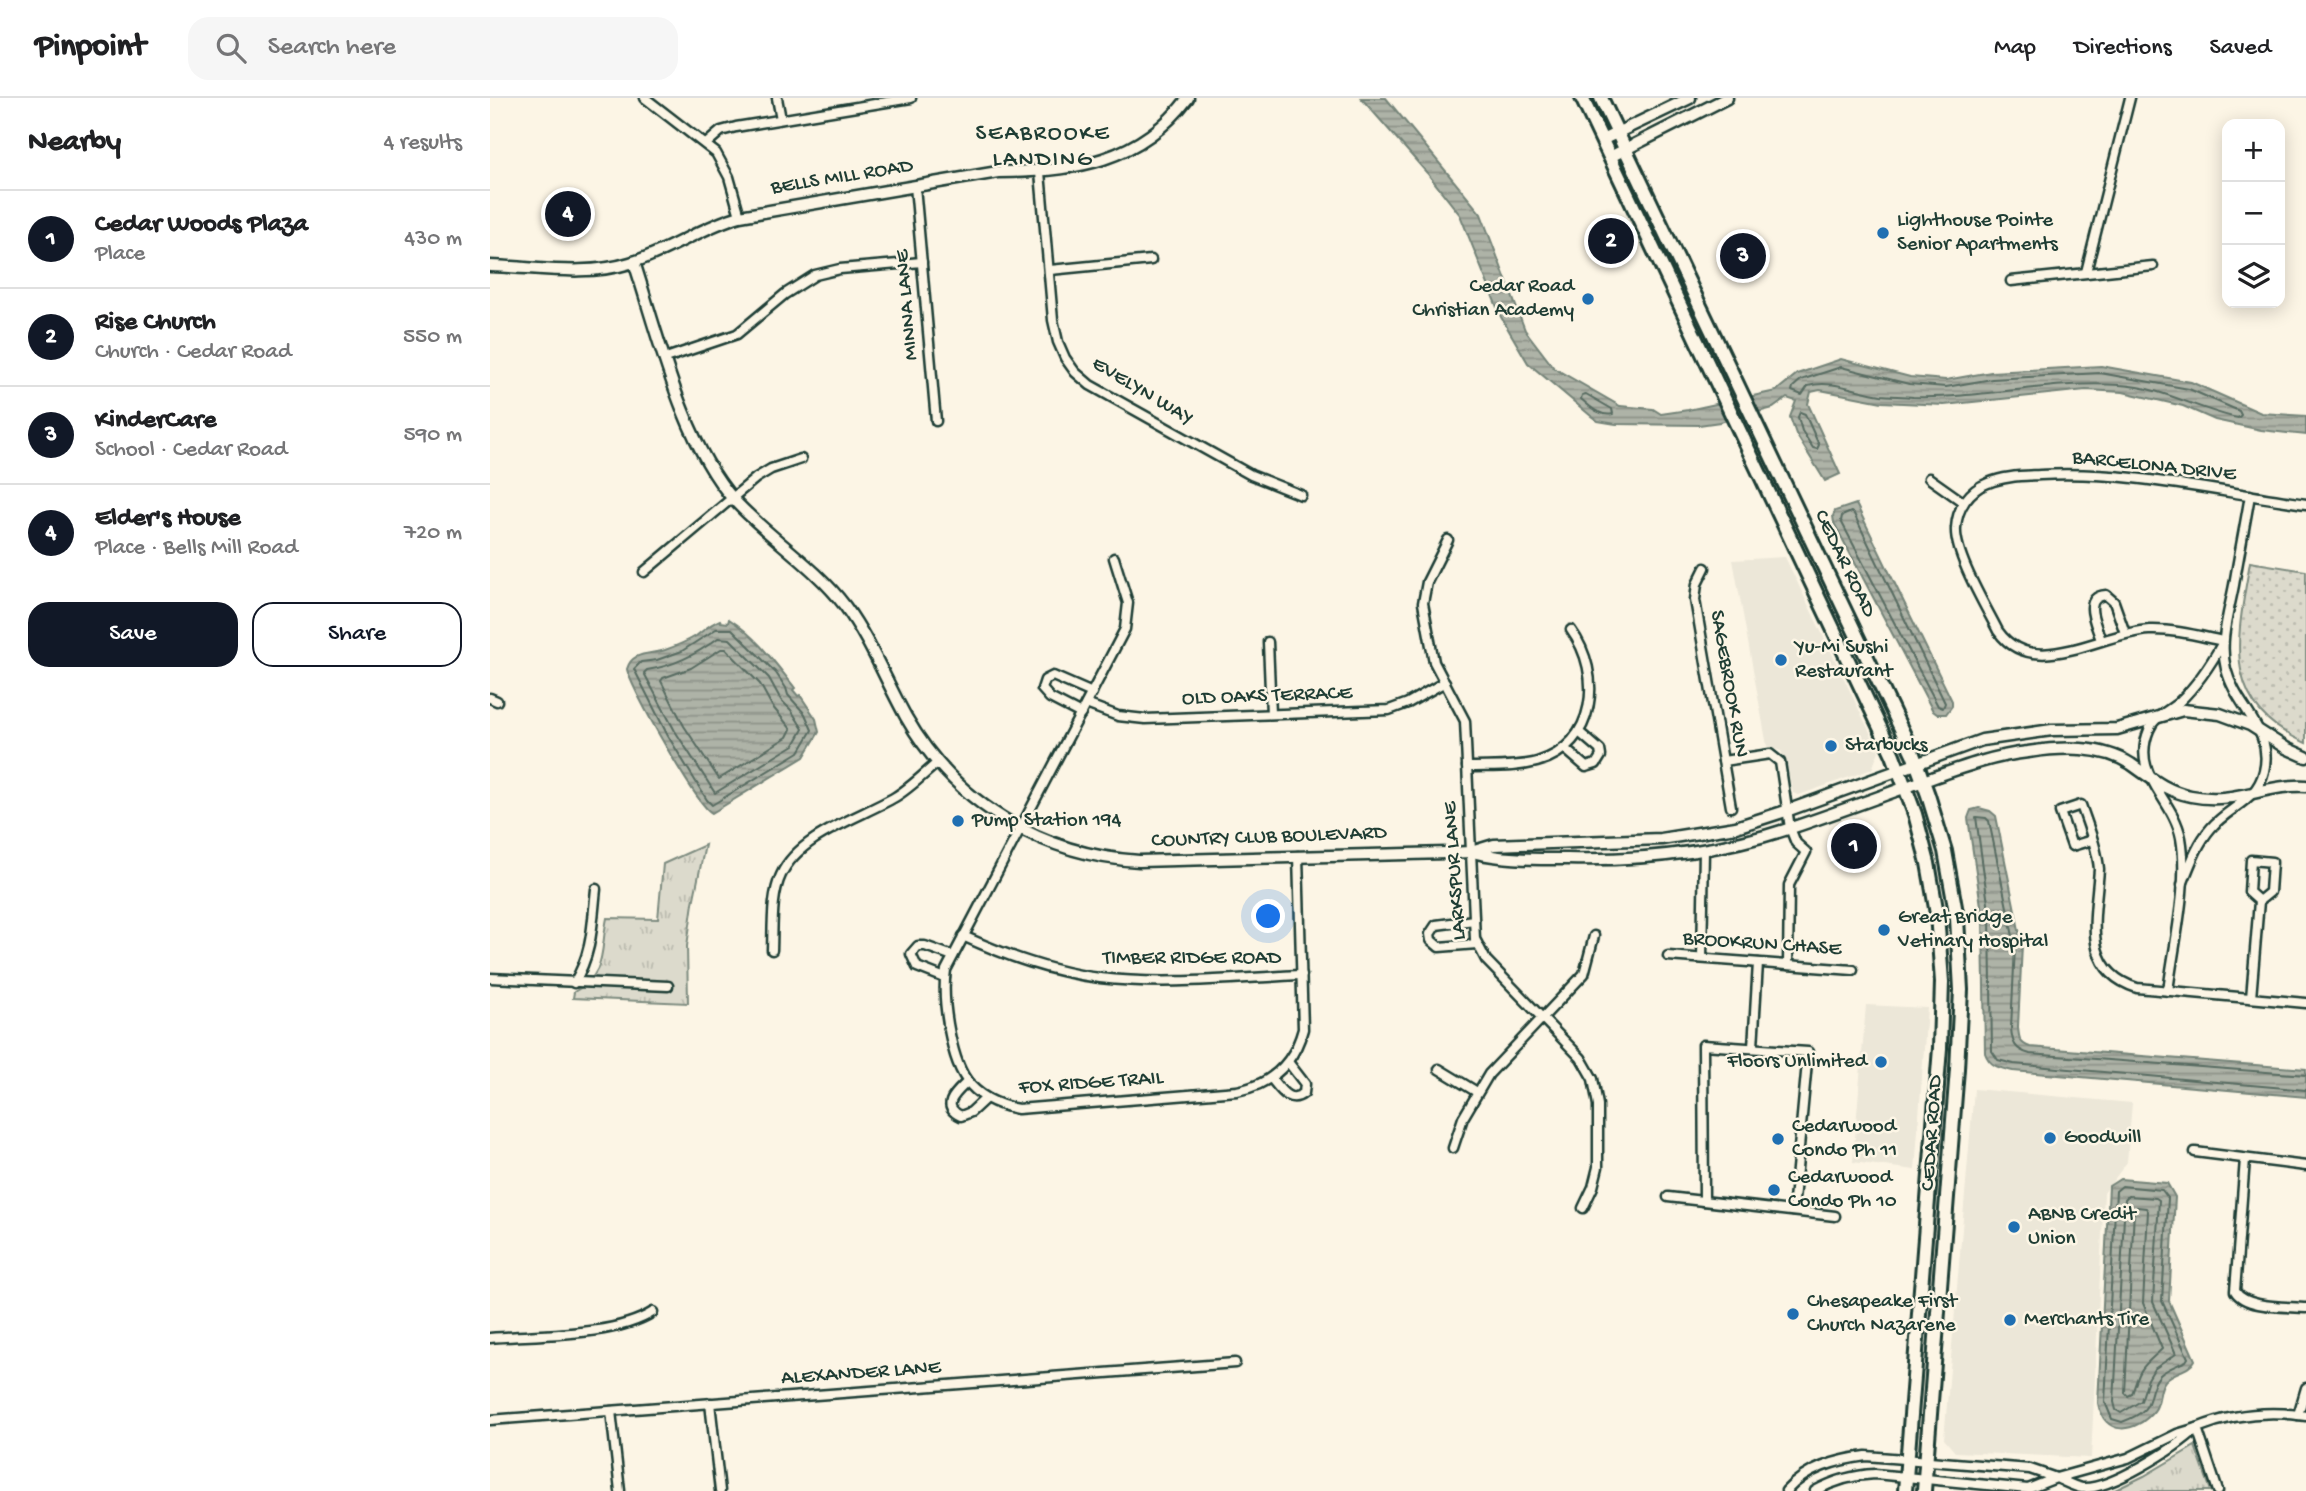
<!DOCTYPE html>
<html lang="en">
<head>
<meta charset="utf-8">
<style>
	:root { --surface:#fff; --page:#f6f6f6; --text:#202124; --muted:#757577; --line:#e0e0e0; --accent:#111827 }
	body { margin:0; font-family:"Gochi Hand",sans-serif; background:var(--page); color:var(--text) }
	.controls { position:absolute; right:21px; top:21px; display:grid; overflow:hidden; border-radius:14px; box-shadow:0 4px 18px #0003 }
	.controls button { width:63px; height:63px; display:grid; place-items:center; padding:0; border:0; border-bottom:2px solid var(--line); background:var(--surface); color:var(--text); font:35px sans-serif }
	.you { position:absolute; left:779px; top:819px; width:24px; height:24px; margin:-18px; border:5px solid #fff; border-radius:50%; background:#1a73e8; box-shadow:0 0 0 10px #1a73e833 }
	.badge { display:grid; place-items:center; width:46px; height:46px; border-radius:50%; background:var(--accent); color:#fff; font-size:23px; font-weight:700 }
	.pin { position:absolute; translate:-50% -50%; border:4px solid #fff; box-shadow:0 2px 7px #0006 }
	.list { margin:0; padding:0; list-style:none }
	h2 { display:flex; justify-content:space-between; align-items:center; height:91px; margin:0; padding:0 28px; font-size:30px }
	h2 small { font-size:23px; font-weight:400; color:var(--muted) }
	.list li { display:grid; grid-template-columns:46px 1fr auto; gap:21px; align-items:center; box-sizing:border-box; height:98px; padding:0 28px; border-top:2px solid var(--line) }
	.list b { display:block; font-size:26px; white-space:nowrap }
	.list p { margin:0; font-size:23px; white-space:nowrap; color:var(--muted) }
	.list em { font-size:23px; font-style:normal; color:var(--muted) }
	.actions { display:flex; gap:14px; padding:21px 28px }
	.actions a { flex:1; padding:16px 0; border:2px solid var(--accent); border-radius:21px; text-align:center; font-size:24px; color:var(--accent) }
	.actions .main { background:var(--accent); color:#fff }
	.icon { flex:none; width:38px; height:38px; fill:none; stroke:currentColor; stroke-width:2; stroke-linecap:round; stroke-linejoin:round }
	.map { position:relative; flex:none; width:1816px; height:1393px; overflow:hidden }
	header { display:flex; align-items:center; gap:42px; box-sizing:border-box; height:98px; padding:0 35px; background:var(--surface); border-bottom:2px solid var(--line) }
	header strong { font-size:33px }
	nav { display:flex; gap:38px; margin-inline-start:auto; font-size:24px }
	.search { width:490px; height:63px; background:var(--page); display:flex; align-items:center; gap:18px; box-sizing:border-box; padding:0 24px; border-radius:21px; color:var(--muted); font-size:26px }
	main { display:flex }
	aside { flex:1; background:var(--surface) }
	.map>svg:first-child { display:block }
	.built { fill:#ece7d8 }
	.grass { fill:url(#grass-dots); stroke:#7e8c80; stroke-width:2 }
	.park { fill:url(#park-tufts); stroke:#7e8c80; stroke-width:2 }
	.water { fill:url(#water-rules); stroke:#758479; stroke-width:2 }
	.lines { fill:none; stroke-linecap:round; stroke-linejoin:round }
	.shore { stroke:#586c62; stroke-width:2 }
	.minor-casing { stroke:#1f3d34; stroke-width:13 }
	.tertiary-casing { stroke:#1f3d34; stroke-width:15 }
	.primary-casing { stroke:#1f3d34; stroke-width:18 }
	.minor { stroke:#fcf5e5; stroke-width:8 }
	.tertiary { stroke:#fcf5e5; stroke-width:10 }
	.primary { stroke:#fcf5e5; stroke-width:12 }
	.poi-dot { fill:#1f6fb2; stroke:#fcf5e5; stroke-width:2.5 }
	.labels { text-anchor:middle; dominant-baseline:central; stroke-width:5; stroke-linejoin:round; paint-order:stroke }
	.street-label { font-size:21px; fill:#1f3d34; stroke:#fcf5e5 }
	.poi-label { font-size:21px; fill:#1f3d34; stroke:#fcf5e5; text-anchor:start }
	.neighbourhood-label { font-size:23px; letter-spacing:2px; fill:#1f3d34; stroke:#fcf5e5 }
</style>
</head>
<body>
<header>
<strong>Pinpoint</strong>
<div class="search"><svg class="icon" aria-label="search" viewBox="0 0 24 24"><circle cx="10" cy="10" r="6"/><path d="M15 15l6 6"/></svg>Search here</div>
<nav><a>Map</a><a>Directions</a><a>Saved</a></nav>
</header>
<main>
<aside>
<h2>Nearby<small>4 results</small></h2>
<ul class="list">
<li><span class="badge">1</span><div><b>Cedar Woods Plaza</b><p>Place</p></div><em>430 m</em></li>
<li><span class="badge">2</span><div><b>Rise Church</b><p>Church · Cedar Road</p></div><em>550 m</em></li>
<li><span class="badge">3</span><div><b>KinderCare</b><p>School · Cedar Road</p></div><em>590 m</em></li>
<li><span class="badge">4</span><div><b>Elder's House</b><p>Place · Bells Mill Road</p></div><em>720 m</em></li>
</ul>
<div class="actions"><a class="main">Save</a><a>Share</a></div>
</aside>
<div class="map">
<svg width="1816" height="1393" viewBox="0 0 1816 1393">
	<defs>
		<pattern id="grass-dots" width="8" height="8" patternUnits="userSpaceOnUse" patternTransform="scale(1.75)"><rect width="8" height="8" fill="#dcdacc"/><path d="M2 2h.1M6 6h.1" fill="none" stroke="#bcbcb0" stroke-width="1.8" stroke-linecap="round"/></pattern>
		<pattern id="park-tufts" width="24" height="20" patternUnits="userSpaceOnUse" patternTransform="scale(1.75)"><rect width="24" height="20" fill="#dcdacc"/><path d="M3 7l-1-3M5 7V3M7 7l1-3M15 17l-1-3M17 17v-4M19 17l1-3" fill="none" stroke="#bcbcb0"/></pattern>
		<pattern id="water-rules" width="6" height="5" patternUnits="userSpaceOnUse" patternTransform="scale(1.75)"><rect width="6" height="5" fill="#aeb3a7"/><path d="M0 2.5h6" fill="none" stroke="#8d9389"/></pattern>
	</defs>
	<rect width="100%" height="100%" fill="#fcf5e5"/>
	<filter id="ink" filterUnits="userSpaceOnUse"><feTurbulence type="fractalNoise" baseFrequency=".0143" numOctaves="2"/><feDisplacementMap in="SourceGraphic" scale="14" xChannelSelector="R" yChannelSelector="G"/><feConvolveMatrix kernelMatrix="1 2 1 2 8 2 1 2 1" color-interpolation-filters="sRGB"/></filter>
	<g filter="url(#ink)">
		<g class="built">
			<path d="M1295 459 1389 653 1382 671 1309 697 1303 695 1296 665 1291 653 1277 648 1243 462Z"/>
			<path d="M1376 907 1437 910 1425 1072 1363 1064Z"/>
			<path d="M1484 991 1642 1005 1637 1064 1614 1095 1601 1360 1465 1354 1454 1341Z"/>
		</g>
		<path class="grass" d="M1760 464 1816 473V645C1729 607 1747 541 1760 464Z"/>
		<g class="park">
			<path d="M215 747 203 805 197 848 198 905 83 900 84 894C118 875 110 853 117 820L168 821 173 766Z"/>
			<path d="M1705 1348 1721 1393H1623L1654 1378Z"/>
		</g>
		<g class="water">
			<path d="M871 0H896L991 116 1035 232 1064 270 1130 308 1163 311 1171 316 1198 312 1286 293 1307 276 1351 261 1420 279 1456 282 1501 274 1611 268 1701 284 1771 315 1816 318V337L1771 332 1725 322 1693 308 1633 294 1596 292 1454 307 1392 304 1330 292 1321 294 1318 306 1350 376 1335 383 1306 336 1300 319 1306 303 1297 300 1283 310 1230 324 1209 327 1126 326 1108 323 1101 318 1038 265 1011 219 970 117 937 75Z"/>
			<path d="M1366 406 1462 603V608L1456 616H1447L1443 613 1344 425 1343 418 1345 413Z"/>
			<path d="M239 521C266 538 285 565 305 590L303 592 308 598 310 597 326 621 329 634 314 659 222 715C208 709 140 589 137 571 142 553 160 557 175 552 186 548 196 544 206 538 214 532 220 526 230 522L231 524 238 525Z"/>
			<path d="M1489 710 1500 713 1506 718 1532 847 1528 929C1529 940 1529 945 1540 949L1816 971V999L1523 973C1510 970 1500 969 1495 955L1493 821 1478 720 1481 712Z"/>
			<path d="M1630 1081 1677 1085 1685 1099 1679 1203 1705 1262C1699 1274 1683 1273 1675 1283 1668 1291 1671 1305 1664 1313 1645 1336 1614 1339 1608 1305L1619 1088Z"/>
		</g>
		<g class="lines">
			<g class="shore">
				<path d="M1351 269 1419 286 1456 289 1502 281 1610 275 1699 291 1749 313 1751 317 1748 320C1708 312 1672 289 1630 287 1561 282 1493 301 1423 299 1413 298 1402 298 1391 297 1368 294 1341 281 1318 288L1312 297 1302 293 1303 289 1311 282Z"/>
				<path d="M1096 296 1122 311 1123 316C1110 319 1100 309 1091 301L1092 297Z"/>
				<path d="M1310 314 1315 316 1329 347 1327 351 1323 350 1312 333 1308 319Z"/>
				<path d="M1361 414 1364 416 1455 605 1453 610 1448 608 1351 423 1352 418Z"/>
				<path d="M242 531 286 575 296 590 298 597 315 616 322 632 309 654 222 707 217 702 178 638 144 571 151 564 167 562 192 553 226 531Z"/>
				<path d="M228 540 240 541 279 580 291 602 301 612 313 631 304 647 225 695 185 633 154 575 157 572C184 568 206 557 228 540Z"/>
				<path d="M231 551H236L270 586 282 608 301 631 297 639 229 681 194 628 171 583 173 580 201 570Z"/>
				<path d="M1816 977 1540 956C1525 952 1522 945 1521 930L1525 848 1499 723 1496 720 1486 719 1500 820 1502 953 1508 962 1524 966 1816 992"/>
				<path d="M1632 1088 1672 1092 1678 1100 1672 1203 1698 1260 1696 1263C1688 1267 1676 1271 1670 1277 1652 1298 1671 1310 1632 1324L1622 1321 1615 1304 1626 1093Z"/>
				<path d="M1638 1098 1666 1100 1669 1102 1663 1204 1686 1256 1664 1271 1658 1281 1651 1303 1631 1315 1626 1312 1624 1304 1635 1101Z"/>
				<path d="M1647 1109 1656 1110 1658 1113 1653 1205 1672 1251C1652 1270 1651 1267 1642 1296L1638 1298 1635 1295 1644 1112Z"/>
			</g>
			<defs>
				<g id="minor">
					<path d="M155 0 226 55 239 79 250 118"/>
					<path d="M287 0 291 21"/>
					<path d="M216 46 231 33 246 29 421 0"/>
					<path d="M550 74 563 222 568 244 575 260 585 274 600 287 761 377 811 397"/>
					<path d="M425 88 446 323"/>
					<path d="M560 172 661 162"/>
					<path d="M1596 174 1640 0"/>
					<path d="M1521 183 1663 168"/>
					<path d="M176 260 247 236 295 196 325 177 350 171 432 164"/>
					<path d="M1439 380 1473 404"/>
					<path d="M958 442 937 484 933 505 944 564 975 623 985 841 996 862 1091 960 1103 981 1108 1007V1069L1103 1089 1093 1110"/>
					<path d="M624 460 638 505 635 531 456 872C453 891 455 908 458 926 466 973 477 1001 528 1011L747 993C782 986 804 965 813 931L808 758"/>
					<path d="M1215 470 1207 486 1205 502 1241 709"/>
					<path d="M154 474 266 380 281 371 311 361"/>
					<path d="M1611 542C1606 526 1591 499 1616 497L1624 504 1635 535"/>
					<path d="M1733 543C1709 538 1683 531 1659 532 1610 535 1543 583 1508 533 1496 509 1464 456 1466 430 1467 410 1479 392 1498 385 1514 378 1533 378 1550 377 1640 372 1727 394 1816 406"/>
					<path d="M778 544 781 616"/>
					<path d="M0 600 7 603"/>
					<path d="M596 606 628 618 655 621 899 612 918 605 955 584"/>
					<path d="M591 616 560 600 552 591 555 582 563 578 602 595"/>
					<path d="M1074 650 1096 669 1106 666 1111 658 1110 652 1089 634"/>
					<path d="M1233 663 1280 656 1290 664 1300 730 1306 745 1316 754 1299 787 1298 867"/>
					<path d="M977 669C1000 668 1025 670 1047 664 1107 647 1113 576 1081 532"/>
					<path d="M1602 742 1582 748 1570 714 1591 707C1598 728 1607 749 1609 771 1606 818 1590 872 1647 890L1816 905"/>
					<path d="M1692 787C1700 767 1707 746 1721 730 1740 708 1767 703 1774 673 1784 632 1746 610 1736 571 1729 543 1739 514 1744 487 1749 457 1755 427 1760 397"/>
					<path d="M984 822 946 827 940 836 941 842 949 849 987 846"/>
					<path d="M473 838C517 858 561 874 610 880 676 888 746 880 812 877"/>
					<path d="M282 852C283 828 281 798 291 777 309 737 369 720 405 699 420 690 434 676 447 665"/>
					<path d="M1178 858 1363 872"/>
					<path d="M1212 860 1214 752"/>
					<path d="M0 880 178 888"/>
					<path d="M455 880 427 869 421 856 428 848H435L463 858"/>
					<path d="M84 885C103 854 102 826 106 791"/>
					<path d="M1678 893C1684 846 1699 785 1691 740 1683 699 1640 677 1659 632 1664 618 1679 613 1689 604 1708 586 1721 566 1733 544"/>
					<path d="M1761 900 1769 803 1780 794 1782 764 1761 762 1759 794 1769 803"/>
					<path d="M1263 949 1268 865"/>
					<path d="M949 971 987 994"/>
					<path d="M781 980C790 991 799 1007 814 995L815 986 798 964"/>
					<path d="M477 984C467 994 449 1008 471 1018L481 1014 496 1000"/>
					<path d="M963 1050 973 1020 999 976 1094 876 1104 838"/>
					<path d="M1705 1054 1816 1068"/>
					<path d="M1755 1061 1745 1193C1756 1211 1796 1208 1816 1210"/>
					<path d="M1178 1099 1345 1118"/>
					<path d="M1214 1103 1213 947 1318 954 1303 1113"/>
					<path d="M0 1240C47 1236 124 1239 163 1214"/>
					<path d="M220 1305 230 1393"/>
					<path d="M121 1313 130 1393"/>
					<path d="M1808 1317 1816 1290"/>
					<path d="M0 1322 745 1265"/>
					<path d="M1707 1330C1686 1350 1620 1392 1592 1390 1584 1389 1574 1383 1566 1380L1638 1360 1687 1336Z"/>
					<path d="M1296 1393C1317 1370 1346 1362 1376 1358L1540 1371 1566 1380 1538 1391 1385 1376C1363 1377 1345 1382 1325 1393"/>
					<path d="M1728 1393 1707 1330C1742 1316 1778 1312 1816 1318"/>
				</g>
				<g id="tertiary">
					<path d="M1112 42 1200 0"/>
					<path d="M1120 59 1237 0"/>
					<path d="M144 164C168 237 193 345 244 402 279 440 324 467 355 508 380 542 396 583 416 619 465 705 551 757 649 763L957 755 981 754 1004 747 1171 741 1246 729 1299 712 1492 642 1562 632 1627 631 1693 612 1730 616 1760 627 1796 650 1816 659"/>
					<path d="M0 168C46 169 95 179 140 165 178 154 211 129 250 118L508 74C583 74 650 64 698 0"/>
					<path d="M982 754C1013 762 1045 761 1077 761 1153 763 1229 754 1301 730 1346 715 1391 698 1436 682 1470 670 1502 658 1538 654 1572 649 1611 647 1641 666 1661 680 1676 693 1701 698 1745 707 1775 686 1816 688"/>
				</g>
				<g id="primary">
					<path d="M1092 0 1403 657 1425 716 1438 765 1447 816 1452 884 1450 950 1415 1393"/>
					<path d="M1111 0 1423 656 1438 697 1455 753 1467 820 1471 892 1467 971 1434 1393"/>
				</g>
			</defs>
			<use href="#minor" class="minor-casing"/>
			<use href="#tertiary" class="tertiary-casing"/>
			<use href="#primary" class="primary-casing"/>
			<use href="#minor" class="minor"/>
			<use href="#tertiary" class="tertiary"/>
			<use href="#primary" class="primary"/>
		</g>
	</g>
	<g class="poi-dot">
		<circle cx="1393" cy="135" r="7"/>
		<circle cx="1098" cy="201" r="7"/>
		<circle cx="1291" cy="562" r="7"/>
		<circle cx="1341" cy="648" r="7"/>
		<circle cx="468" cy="723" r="7"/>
		<circle cx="1394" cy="832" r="7"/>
		<circle cx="1391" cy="964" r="7"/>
		<circle cx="1560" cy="1040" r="7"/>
		<circle cx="1288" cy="1041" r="7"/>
		<circle cx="1284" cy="1092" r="7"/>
		<circle cx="1524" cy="1129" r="7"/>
		<circle cx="1303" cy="1216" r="7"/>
		<circle cx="1520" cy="1222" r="7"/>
	</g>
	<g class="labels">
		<g class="street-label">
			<text transform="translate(352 80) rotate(-9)">BELLS MILL ROAD</text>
			<text transform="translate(418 207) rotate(-95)">MINNA LANE</text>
			<text transform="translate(652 294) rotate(31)">EVELYN WAY</text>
			<text transform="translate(1664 369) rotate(6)">BARCELONA DRIVE</text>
			<text transform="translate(1354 466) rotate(64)">CEDAR ROAD</text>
			<text transform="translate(1238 586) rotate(80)">SAGEBROOK RUN</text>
			<text transform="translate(777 599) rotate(-2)">OLD OAKS TERRACE</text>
			<text transform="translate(779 740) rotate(-2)">COUNTRY CLUB BOULEVARD</text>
			<text transform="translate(966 773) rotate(-94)">LARKSPUR LANE</text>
			<text transform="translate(1272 847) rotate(4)">BROOKRUN CHASE</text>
			<text x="702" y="861">TIMBER RIDGE ROAD</text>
			<text transform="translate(601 986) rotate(-4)">FOX RIDGE TRAIL</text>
			<text transform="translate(1443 1035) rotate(-86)">CEDAR ROAD</text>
			<text transform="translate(371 1276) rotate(-4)">ALEXANDER LANE</text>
		</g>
		<g class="poi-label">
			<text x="1407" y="123">Lighthouse Pointe<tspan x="1407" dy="24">Senior Apartments</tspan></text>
			<text x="1084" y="189" text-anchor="end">Cedar Road<tspan x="1084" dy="24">Christian Academy</tspan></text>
			<text x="1305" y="550">Yu-Mi Sushi<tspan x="1305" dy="24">Restaurant</tspan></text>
			<text x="1355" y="648">Starbucks</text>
			<text x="482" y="723">Pump Station 194</text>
			<text x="1408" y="820">Great Bridge<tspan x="1408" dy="24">Vetinary Hospital</tspan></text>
			<text x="1377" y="964" text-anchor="end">Floors Unlimited</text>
			<text x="1302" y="1029">Cedarwood<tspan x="1302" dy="24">Condo Ph 11</tspan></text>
			<text x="1574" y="1040">Goodwill</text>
			<text x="1298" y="1080">Cedarwood<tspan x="1298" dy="24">Condo Ph 10</tspan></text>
			<text x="1538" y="1117">ABNB Credit<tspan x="1538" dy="24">Union</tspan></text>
			<text x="1317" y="1204">Chesapeake First<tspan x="1317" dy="24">Church Nazarene</tspan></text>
			<text x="1534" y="1222">Merchants Tire</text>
		</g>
		<g class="neighbourhood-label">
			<text x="553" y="36">SEABROOKE<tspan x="553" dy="26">LANDING</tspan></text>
		</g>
	</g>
</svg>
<div class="controls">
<button>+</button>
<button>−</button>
<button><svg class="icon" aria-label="layers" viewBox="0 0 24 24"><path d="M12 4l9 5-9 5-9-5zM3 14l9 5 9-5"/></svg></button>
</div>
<div class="you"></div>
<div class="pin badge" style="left:1364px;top:748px">1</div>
<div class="pin badge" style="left:1121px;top:143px">2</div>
<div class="pin badge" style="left:1253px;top:158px">3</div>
<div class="pin badge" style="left:78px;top:116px">4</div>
</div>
</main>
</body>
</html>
